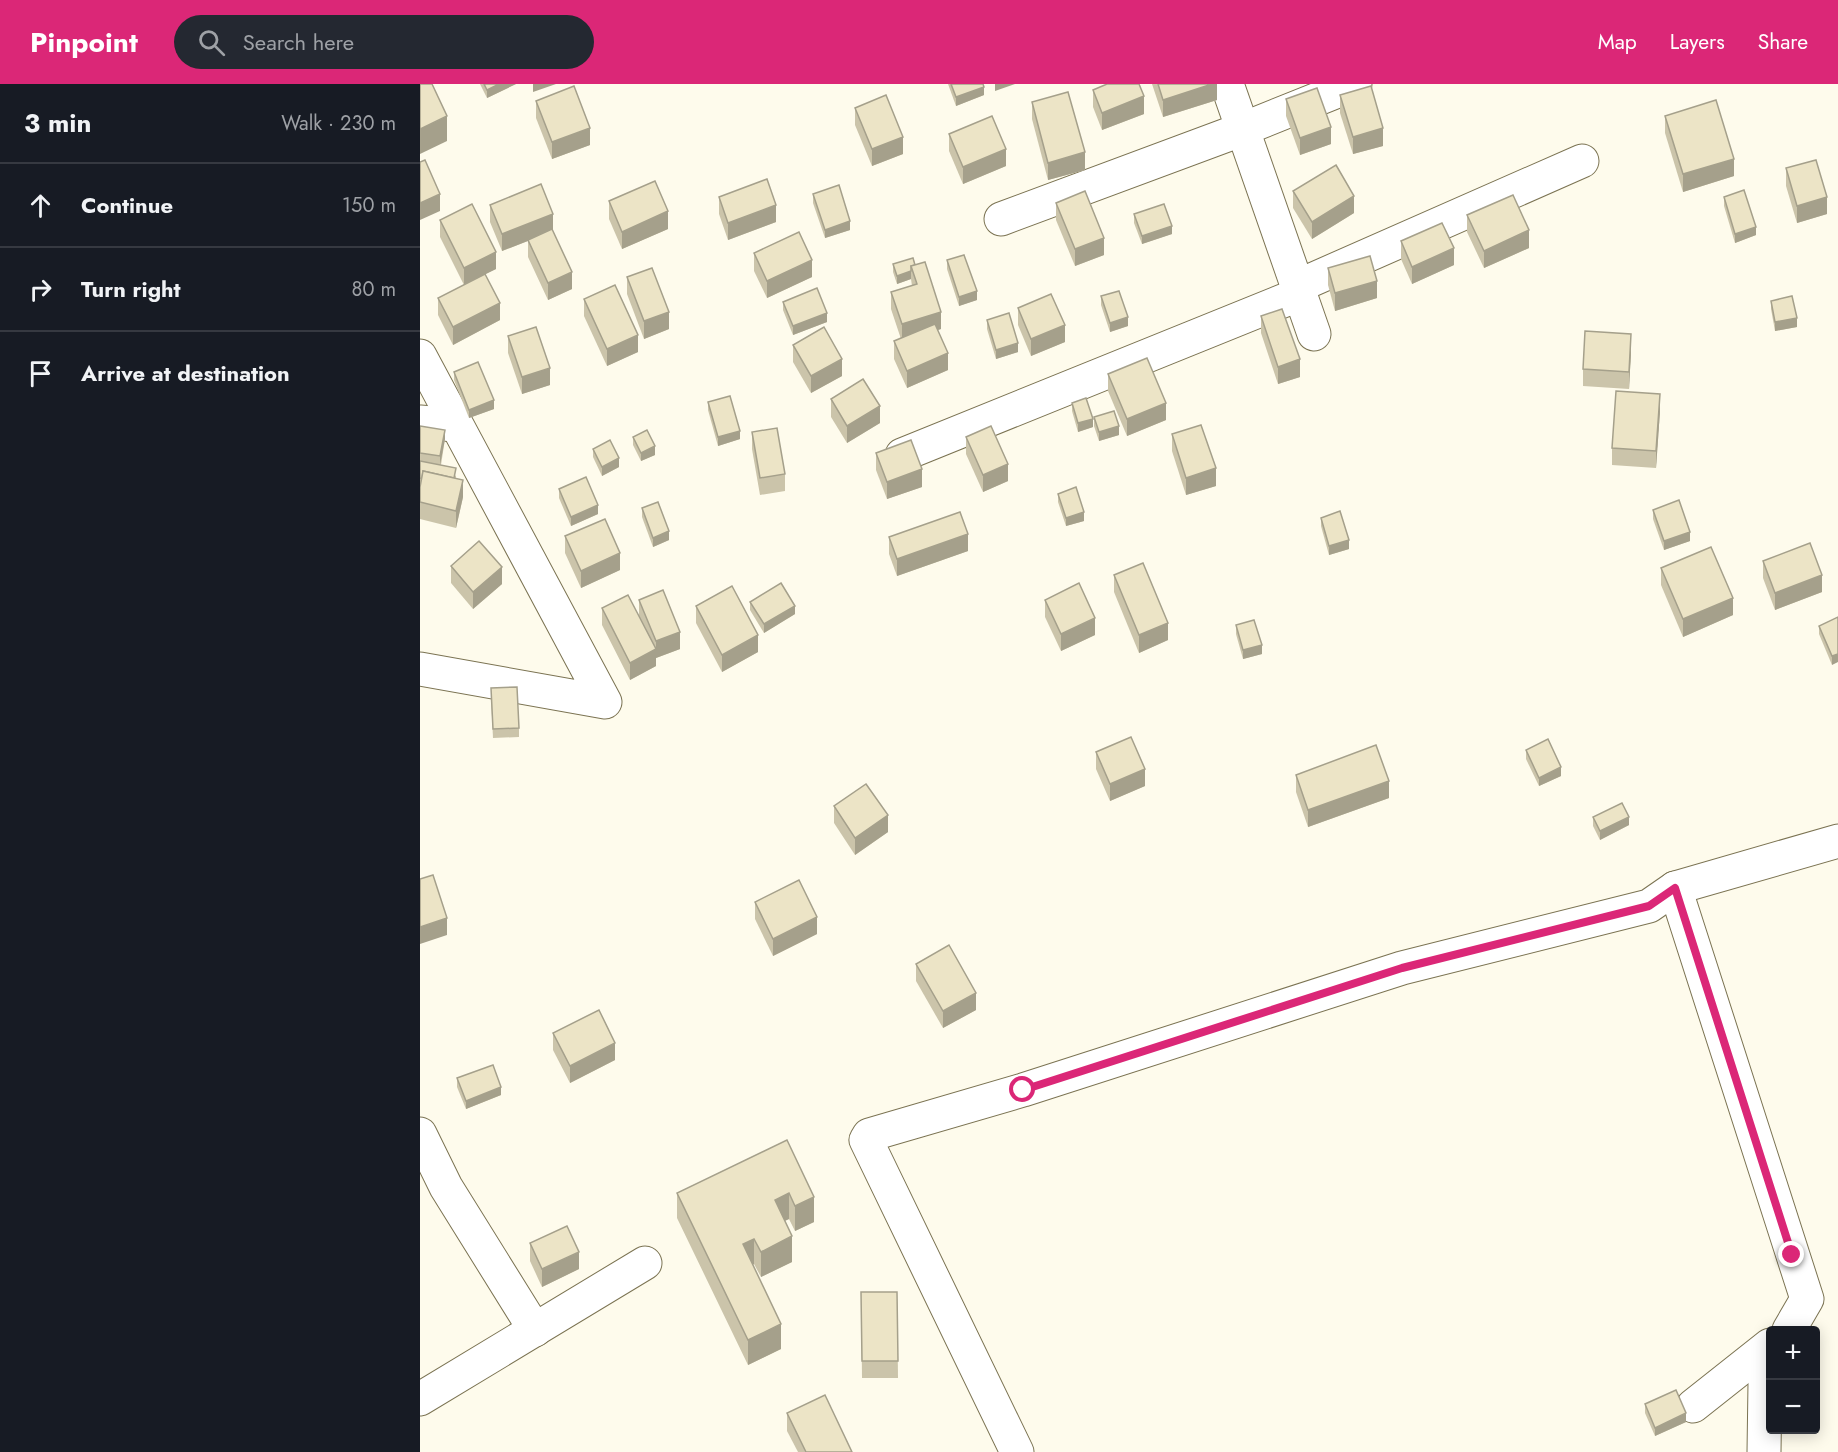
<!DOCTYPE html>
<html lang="en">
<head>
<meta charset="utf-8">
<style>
	:root { --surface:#171b24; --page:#242831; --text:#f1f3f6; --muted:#9ea1a6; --line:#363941; --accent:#db2777 }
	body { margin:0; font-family:Jost,sans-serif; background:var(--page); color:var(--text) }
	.controls { position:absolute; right:18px; bottom:18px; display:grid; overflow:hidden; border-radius:6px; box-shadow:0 3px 15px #0003 }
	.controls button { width:54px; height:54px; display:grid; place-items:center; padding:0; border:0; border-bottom:2px solid var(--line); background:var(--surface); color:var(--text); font:30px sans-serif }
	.stop { position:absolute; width:18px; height:18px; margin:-14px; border:4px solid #db2777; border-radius:50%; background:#fff }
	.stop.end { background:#db2777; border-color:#fff; box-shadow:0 2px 6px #0008 }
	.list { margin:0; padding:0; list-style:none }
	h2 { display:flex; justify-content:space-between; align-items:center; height:78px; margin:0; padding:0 24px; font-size:26px }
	h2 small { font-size:20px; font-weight:400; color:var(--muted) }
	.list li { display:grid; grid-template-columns:39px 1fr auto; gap:18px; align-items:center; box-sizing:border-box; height:84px; padding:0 24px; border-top:2px solid var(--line) }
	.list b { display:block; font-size:22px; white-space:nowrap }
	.list em { font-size:20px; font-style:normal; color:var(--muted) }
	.icon { flex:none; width:33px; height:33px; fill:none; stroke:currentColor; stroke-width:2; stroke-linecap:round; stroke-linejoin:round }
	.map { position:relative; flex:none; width:1418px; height:1368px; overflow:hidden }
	header { display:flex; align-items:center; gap:36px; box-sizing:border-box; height:84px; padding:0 30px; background:var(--accent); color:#fff }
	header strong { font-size:28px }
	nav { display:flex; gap:33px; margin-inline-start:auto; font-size:21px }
	.search { width:420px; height:54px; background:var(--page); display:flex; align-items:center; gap:15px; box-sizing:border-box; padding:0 21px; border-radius:33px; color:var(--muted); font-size:22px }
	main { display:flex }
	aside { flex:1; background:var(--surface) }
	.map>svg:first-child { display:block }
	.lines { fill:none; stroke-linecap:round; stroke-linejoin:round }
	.minor-casing { stroke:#7b7352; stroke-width:35 }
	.minor { stroke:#fff; stroke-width:33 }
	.wall { fill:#cbc4aa }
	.shaded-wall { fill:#a5a08b }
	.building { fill:#ece4c6; stroke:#a5a08b; stroke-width:1.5 }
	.route { stroke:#db2777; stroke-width:8 }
</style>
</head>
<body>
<header>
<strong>Pinpoint</strong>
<div class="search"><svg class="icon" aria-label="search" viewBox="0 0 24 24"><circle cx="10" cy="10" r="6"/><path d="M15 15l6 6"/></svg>Search here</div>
<nav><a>Map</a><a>Layers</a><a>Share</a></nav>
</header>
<main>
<aside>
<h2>3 min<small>Walk · 230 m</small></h2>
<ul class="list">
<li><svg class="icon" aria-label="ahead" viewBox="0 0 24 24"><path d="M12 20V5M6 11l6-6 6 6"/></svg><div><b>Continue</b></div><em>150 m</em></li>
<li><svg class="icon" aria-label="right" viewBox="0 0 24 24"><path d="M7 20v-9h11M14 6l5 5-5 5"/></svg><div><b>Turn right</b></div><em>80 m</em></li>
<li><svg class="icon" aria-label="arrive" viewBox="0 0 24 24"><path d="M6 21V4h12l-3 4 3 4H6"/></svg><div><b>Arrive at destination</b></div></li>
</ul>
</aside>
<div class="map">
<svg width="1418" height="1368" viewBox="0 0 1418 1368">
	<rect width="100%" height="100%" fill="#fefbec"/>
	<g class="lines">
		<defs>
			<g id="minor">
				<path d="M807 0 894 250"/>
				<path d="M581 135 823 45 935 0"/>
				<path d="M878 202 1162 77"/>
				<path d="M0 272 185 618 0 585"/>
				<path d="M0 338 35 341"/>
				<path d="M482 371 880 210"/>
				<path d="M1255 804 1387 1215 1369 1246"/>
				<path d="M0 1050 26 1103 115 1246"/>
				<path d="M0 1315 225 1179"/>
				<path d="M1273 1322 1350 1261"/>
				<path d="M597 1368 446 1056 449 1051 603 1006 982 884 1229 822 1255 804 1418 757"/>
				<path d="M1344 1368 1345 1299 1350 1287"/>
			</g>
		</defs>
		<use href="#minor" class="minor-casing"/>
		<use href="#minor" class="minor"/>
	</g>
	<g class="wall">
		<path d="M60 0H96L67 14Z"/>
		<path d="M528 0H563L564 11 536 22Z"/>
		<path d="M732 0H797V16L743 33Z"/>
		<path d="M673 6 724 30 682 46 673 23Z"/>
		<path d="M920 11 963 62 933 70 920 29Z"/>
		<path d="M866 15 911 60 880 71 866 32Z"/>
		<path d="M116 17 170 61 132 75 116 34Z"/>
		<path d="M612 18 665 86 628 96 612 35Z"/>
		<path d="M435 24 483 70 452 82 435 41Z"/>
		<path d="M1245 32 1314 92 1263 108 1245 49Z"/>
		<path d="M529 50 586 82 543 100 529 67Z"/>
		<path d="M1366 84 1407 130 1377 139 1366 102Z"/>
		<path d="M873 107 934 129 892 155 873 124Z"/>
		<path d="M393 110 430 146 405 154 393 119Z"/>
		<path d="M299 113 356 138 308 156 299 130Z"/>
		<path d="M1304 113 1336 151 1315 159 1304 122Z"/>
		<path d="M189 117 248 145 202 165 189 135Z"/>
		<path d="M636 119 684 171 655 182 636 136Z"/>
		<path d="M70 121 133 147 152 205 128 216 108 173V157L82 167 70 138Z"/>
		<path d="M714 130 752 150 722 160 714 139Z"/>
		<path d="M1047 131 1109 164 1064 184 1047 148Z"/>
		<path d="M20 136 76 185 65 190 80 236 33 261 18 231V214L44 201 20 153Z"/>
		<path d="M981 157 1034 181 992 200 981 175Z"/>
		<path d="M334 169 392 193 347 214 334 187Z"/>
		<path d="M493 174 521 245 518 246 528 286 487 304 474 275V257L481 255 471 225V208L492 202 491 195 477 200 473 188V180Z"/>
		<path d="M527 176 557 216 539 222 527 185Z"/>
		<path d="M908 184 957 214 915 227 908 201Z"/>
		<path d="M207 193 249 245 224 255 207 210Z"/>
		<path d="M681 212 708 242 690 248 681 221Z"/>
		<path d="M164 215 218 268 187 282 164 232Z"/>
		<path d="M1351 217 1377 243 1355 247 1351 225Z"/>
		<path d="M363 218 407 238 373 251 363 226Z"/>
		<path d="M598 224 645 258 611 272 598 241Z"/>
		<path d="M841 232 880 293 858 300 841 249Z"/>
		<path d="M567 236 598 268 576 275 567 245Z"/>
		<path d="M88 252 130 301 102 310 88 269Z"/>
		<path d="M373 261 422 292 391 309 373 278Z"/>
		<path d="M1211 267 1209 305 1163 302V285Z"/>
		<path d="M34 288 74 325 49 334 34 296Z"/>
		<path d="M688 290 746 336 707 352 688 307Z"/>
		<path d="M411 315 460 339 427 359 411 333Z"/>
		<path d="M288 318 320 355 298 362 288 326Z"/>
		<path d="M652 319 673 343 658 348 652 327Z"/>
		<path d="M1240 327 1236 384 1192 381V364Z"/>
		<path d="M674 333 699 351 679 357 674 342Z"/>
		<path d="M0 342 25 355 21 381 36 392V395L43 413 36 444 0 435Z"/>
		<path d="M332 348 365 390V407L340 411 332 365Z"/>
		<path d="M752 350 796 402 766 411 752 367Z"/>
		<path d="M213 353 235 371 221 377 213 361Z"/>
		<path d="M546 353 588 397 563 408 546 370Z"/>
		<path d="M173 365 199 383 182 392 173 373Z"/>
		<path d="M456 369 502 403 467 415 456 386Z"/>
		<path d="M139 405 178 430 151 442 139 414Z"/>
		<path d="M638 410 664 437 646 442 638 418Z"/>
		<path d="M222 424 249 456 233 463 222 433Z"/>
		<path d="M1233 426 1270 457 1244 466 1233 435Z"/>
		<path d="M901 434 929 465 909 471 901 442Z"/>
		<path d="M145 452 200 486 161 504 145 469Z"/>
		<path d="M469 453 548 467 477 492 469 470Z"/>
		<path d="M1343 477 1402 508 1355 526 1343 494Z"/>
		<path d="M31 482 82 500 53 525 31 499Z"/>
		<path d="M1241 484 1313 531 1263 553 1241 501Z"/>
		<path d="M694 491 748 556 719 569 694 508Z"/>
		<path d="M219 516 260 565 236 574V573V582L210 596 182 541V524L219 533Z"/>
		<path d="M625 516 675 551 641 567 625 533Z"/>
		<path d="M330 518 375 530 344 549 330 526Z"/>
		<path d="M276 522 338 568 302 588 276 539Z"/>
		<path d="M1418 533 1412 581 1399 550V542Z"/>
		<path d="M816 541 842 570 823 575 816 550Z"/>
		<path d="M71 613 99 644V653L73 654Z"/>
		<path d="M1106 666 1141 692 1119 702 1106 675Z"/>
		<path d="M676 668 725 702 690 717 676 685Z"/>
		<path d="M876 691 969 714 888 743 876 708Z"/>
		<path d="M414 722 468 748 435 771 414 739Z"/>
		<path d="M1173 733 1209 741 1180 756 1173 742Z"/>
		<path d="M335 818 397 850 353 872 335 835Z"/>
		<path d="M496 880 556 926 523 944 496 897Z"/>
		<path d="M133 949 195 976 150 999 133 966Z"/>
		<path d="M37 994 81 1011 46 1025 37 1003Z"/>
		<path d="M367 1056 394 1138 375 1147 369 1135 365 1137 372 1178 341 1193 334 1180 333 1181 361 1265 328 1281 257 1134V1109Z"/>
		<path d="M110 1159 159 1185 122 1203 110 1177Z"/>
		<path d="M441 1208H477L478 1294H442Z"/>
		<path d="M1225 1320 1266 1338 1235 1352 1225 1329Z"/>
		<path d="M367 1329 432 1368H378L367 1347Z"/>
	</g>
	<g class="shaded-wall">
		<path d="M79 0H96L67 14V6Z"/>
		<path d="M113 0H136L113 8Z"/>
		<path d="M575 0H595L575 7Z"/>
		<path d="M792 0H797V16L743 33V16Z"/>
		<path d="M564 3V11L536 22V13Z"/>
		<path d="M724 12V30L682 46V29Z"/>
		<path d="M27 32V57L0 70V45Z"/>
		<path d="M911 43V60L880 71V54Z"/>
		<path d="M170 44V61L132 75V58Z"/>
		<path d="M963 44V62L933 70V53Z"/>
		<path d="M483 53V70L452 82V65Z"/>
		<path d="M586 65V82L543 100V83Z"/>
		<path d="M665 68V86L628 96V79Z"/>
		<path d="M1314 75V92L1263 108V90Z"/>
		<path d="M20 110V127L0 136V119Z"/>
		<path d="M934 112V129L892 155V138Z"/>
		<path d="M1407 113V130L1377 139V122Z"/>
		<path d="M356 121V138L308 156V139Z"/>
		<path d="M248 127V145L202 165V148Z"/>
		<path d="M133 130V147L82 167V150Z"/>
		<path d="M430 137V146L405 154V146Z"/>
		<path d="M752 142V150L722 160V152Z"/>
		<path d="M1336 143V151L1315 159V150Z"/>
		<path d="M1109 146V164L1064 184V167Z"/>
		<path d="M684 154V171L655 182V165Z"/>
		<path d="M1034 164V181L992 200V183Z"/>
		<path d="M76 168V185L44 201V184Z"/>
		<path d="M392 176V193L347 214V197Z"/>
		<path d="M491 187V195L477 200V192Z"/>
		<path d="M152 188V205L128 216V199Z"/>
		<path d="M957 197V214L915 227V209Z"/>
		<path d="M557 207V216L539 222V213Z"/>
		<path d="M80 219V236L33 261V243Z"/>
		<path d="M249 228V245L224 255V237Z"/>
		<path d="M521 228V245L482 257V240Z"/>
		<path d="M407 229V238L373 251V242Z"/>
		<path d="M708 233V242L690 248V239Z"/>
		<path d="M1377 234V243L1355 247V238Z"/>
		<path d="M645 241V258L611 272V255Z"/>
		<path d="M1211 250V267L1209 305V288Z"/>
		<path d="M218 251V268L187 282V265Z"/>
		<path d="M598 259V268L576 275V266Z"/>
		<path d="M528 269V286L487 304V287Z"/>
		<path d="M422 275V292L391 309V292Z"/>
		<path d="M880 275V293L858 300V283Z"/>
		<path d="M130 284V301L102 310V293Z"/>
		<path d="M1240 310V327L1236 384V367Z"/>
		<path d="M74 316V325L49 334V326Z"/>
		<path d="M746 319V336L707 352V335Z"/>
		<path d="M460 322V339L427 359V342Z"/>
		<path d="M673 335V343L658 348V339Z"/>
		<path d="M699 342V351L679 357V348Z"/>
		<path d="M25 346V355L20 381V372Z"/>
		<path d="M320 347V355L298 362V353Z"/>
		<path d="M235 362V371L221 377V369Z"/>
		<path d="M199 374V383L182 392V383Z"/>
		<path d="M588 380V397L563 408V391Z"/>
		<path d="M796 384V402L766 411V394Z"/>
		<path d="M502 385V403L467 415V398Z"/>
		<path d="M43 396V413L36 444V427Z"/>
		<path d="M178 421V430L151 442V433Z"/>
		<path d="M664 428V437L646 442V434Z"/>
		<path d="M249 447V456L233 463V454Z"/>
		<path d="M1270 448V457L1244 466V457Z"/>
		<path d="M548 450V467L477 492V475Z"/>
		<path d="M929 456V465L909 471V462Z"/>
		<path d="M200 469V486L161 504V487Z"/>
		<path d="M82 483V500L53 525V508Z"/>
		<path d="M1402 491V508L1355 526V509Z"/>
		<path d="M1313 514V531L1263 553V535Z"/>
		<path d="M375 522V530L344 549V540Z"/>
		<path d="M675 534V551L641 567V550Z"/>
		<path d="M748 539V556L719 569V551Z"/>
		<path d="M260 548V565L236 574V557Z"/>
		<path d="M338 551V568L302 588V571Z"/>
		<path d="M842 561V570L823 575V566Z"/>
		<path d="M236 565V582L210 596V579Z"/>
		<path d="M1418 570V578L1412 581V572Z"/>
		<path d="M1141 683V692L1119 702V694Z"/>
		<path d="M725 685V702L690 717V700Z"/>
		<path d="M969 697V714L888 743V726Z"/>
		<path d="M468 731V748L435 771V754Z"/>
		<path d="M1209 733V741L1180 756V747Z"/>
		<path d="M397 833V850L353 872V855Z"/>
		<path d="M27 834V851L0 860V843Z"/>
		<path d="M556 909V926L523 944V927Z"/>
		<path d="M195 959V976L150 999V982Z"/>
		<path d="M81 1003V1011L46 1025V1017Z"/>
		<path d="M369 1109V1135L355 1141V1116Z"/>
		<path d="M394 1113V1138L375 1147V1122Z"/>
		<path d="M372 1152V1178L341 1193V1168Z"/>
		<path d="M334 1155V1180L323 1185V1160Z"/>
		<path d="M159 1168V1185L122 1203V1185Z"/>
		<path d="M361 1240V1265L328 1281V1256Z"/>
		<path d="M1266 1329V1338L1235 1352V1344Z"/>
	</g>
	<g class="building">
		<path d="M0 0H12L27 32 0 45Z"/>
		<path d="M64 0H79L67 6Z"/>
		<path d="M531 0H563L564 3 536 13Z"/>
		<path d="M687 0H719L724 12 682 29 673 6Z"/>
		<path d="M738 0H792L743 16Z"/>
		<path d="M154 2 170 44 132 58 116 17Z"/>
		<path d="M951 2 963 44 933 53 920 11Z"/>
		<path d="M897 4 911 43 880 54 866 15Z"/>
		<path d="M648 8 665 68 628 79 612 18Z"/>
		<path d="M466 11 483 53 452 65 435 24Z"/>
		<path d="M1296 16 1314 75 1263 90 1245 32Z"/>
		<path d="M572 32 586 65 543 83 529 50Z"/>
		<path d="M5 76 20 110 0 119V78Z"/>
		<path d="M1396 76 1407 113 1377 122 1366 84Z"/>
		<path d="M916 81 934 112 892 138 873 107Z"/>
		<path d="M347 95 356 121 308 139 299 113Z"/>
		<path d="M235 97 248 127 202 148 189 117Z"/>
		<path d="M121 100 133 130 82 150 70 121Z"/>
		<path d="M419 101 430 137 405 146 393 110Z"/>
		<path d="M1324 106 1336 143 1315 150 1304 113Z"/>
		<path d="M665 107 684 154 655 165 636 119Z"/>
		<path d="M1093 111 1109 146 1064 167 1047 131Z"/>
		<path d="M52 120 76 168 44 184 20 136Z"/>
		<path d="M744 120 752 142 722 152 714 130Z"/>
		<path d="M1022 139 1034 164 992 183 981 157Z"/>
		<path d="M132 145 152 188 128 199 108 156Z"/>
		<path d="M379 148 392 176 347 197 334 169Z"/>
		<path d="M544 171 557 207 539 213 527 176Z"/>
		<path d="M950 172 957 197 915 209 908 184Z"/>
		<path d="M493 174 495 181 491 182V187L477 192 473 180Z"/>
		<path d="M505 178 521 228 482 240 471 208 497 200 491 182Z"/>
		<path d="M232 184 249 228 224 237 207 193Z"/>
		<path d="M65 190 80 219 33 243 18 214Z"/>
		<path d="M195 201 218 251 187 265 164 215Z"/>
		<path d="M397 204 407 229 373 242 363 218Z"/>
		<path d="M699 207 708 233 690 239 681 212Z"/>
		<path d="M631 210 645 241 611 255 598 224Z"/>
		<path d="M1372 212 1377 234 1355 238 1351 217Z"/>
		<path d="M862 225 880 275 858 283 841 232Z"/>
		<path d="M589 229 598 259 576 266 567 236Z"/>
		<path d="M515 240 528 269 487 287 474 257Z"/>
		<path d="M116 243 130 284 102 293 88 252Z"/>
		<path d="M404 243 422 275 391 292 373 261Z"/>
		<path d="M1165 247 1211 250 1209 288 1163 285Z"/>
		<path d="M727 274 746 319 707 335 688 290Z"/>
		<path d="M58 278 74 316 49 326 34 288Z"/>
		<path d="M443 295 460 322 427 342 411 315Z"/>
		<path d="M1196 307 1240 310 1236 367 1192 364Z"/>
		<path d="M310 312 320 347 298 353 288 318Z"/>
		<path d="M666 314 673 335 658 339 652 319Z"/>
		<path d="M694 327 699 342 679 348 674 333Z"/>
		<path d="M781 341 796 384 766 394 752 350Z"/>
		<path d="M0 342 25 346 20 372 0 369Z"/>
		<path d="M571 342 588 380 563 391 546 353Z"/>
		<path d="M357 344 365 390 340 394 332 348Z"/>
		<path d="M227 346 235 362 221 369 213 353Z"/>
		<path d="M190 356 199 374 182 383 173 365Z"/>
		<path d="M491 356 502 385 467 398 456 369Z"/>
		<path d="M0 377 36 384 34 394 3 387 2 395 0 394Z"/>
		<path d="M3 387 43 396 36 427 0 418V403Z"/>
		<path d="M166 393 178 421 151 433 139 405Z"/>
		<path d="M656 403 664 428 646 434 638 410Z"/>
		<path d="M1259 416 1270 448 1244 457 1233 426Z"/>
		<path d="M238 418 249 447 233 454 222 424Z"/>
		<path d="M920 427 929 456 909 462 901 434Z"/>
		<path d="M540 428 548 450 477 475 469 453Z"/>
		<path d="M185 435 200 469 161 487 145 452Z"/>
		<path d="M59 457 82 483 53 508 31 482Z"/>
		<path d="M1390 459 1402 491 1355 509 1343 477Z"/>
		<path d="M1291 463 1313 514 1263 535 1241 484Z"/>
		<path d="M723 479 748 539 719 551 694 491Z"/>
		<path d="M361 499 375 522 344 540 330 518Z"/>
		<path d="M659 499 675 534 641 550 625 516Z"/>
		<path d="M312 502 338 551 302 571 276 522Z"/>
		<path d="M243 506 260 548 236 557 219 516Z"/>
		<path d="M208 511 236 565 210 579 182 524Z"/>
		<path d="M1418 533V570L1412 572 1399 542Z"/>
		<path d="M834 536 842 561 823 566 816 541Z"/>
		<path d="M97 603 99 644 73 645 71 604Z"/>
		<path d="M711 653 725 685 690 700 676 668Z"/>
		<path d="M1128 655 1141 683 1119 694 1106 666Z"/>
		<path d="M956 661 969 697 888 726 876 691Z"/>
		<path d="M446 700 468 731 435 754 414 722Z"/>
		<path d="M1202 719 1209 733 1180 747 1173 733Z"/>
		<path d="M13 791 27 834 0 843V795Z"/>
		<path d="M379 796 397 833 353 855 335 818Z"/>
		<path d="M529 861 556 909 523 927 496 880Z"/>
		<path d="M179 926 195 959 150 982 133 949Z"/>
		<path d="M73 981 81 1003 46 1017 37 994Z"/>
		<path d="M367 1056 394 1113 375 1122 369 1109 355 1116 372 1152 341 1168 334 1155 323 1160 361 1240 328 1256 257 1109Z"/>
		<path d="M147 1142 159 1168 122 1185 110 1159Z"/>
		<path d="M441 1208H477L478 1277H442Z"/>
		<path d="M1256 1306 1266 1329 1235 1344 1225 1320Z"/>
		<path d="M405 1311 432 1368H386L367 1329Z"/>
	</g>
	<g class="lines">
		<path class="route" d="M603 1006 982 884 1229 822 1255 804 1372 1171"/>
	</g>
</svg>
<div class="controls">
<button>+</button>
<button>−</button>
</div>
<div class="stop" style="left:603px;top:1006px"></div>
<div class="stop end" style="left:1372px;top:1171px"></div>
</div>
</main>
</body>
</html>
